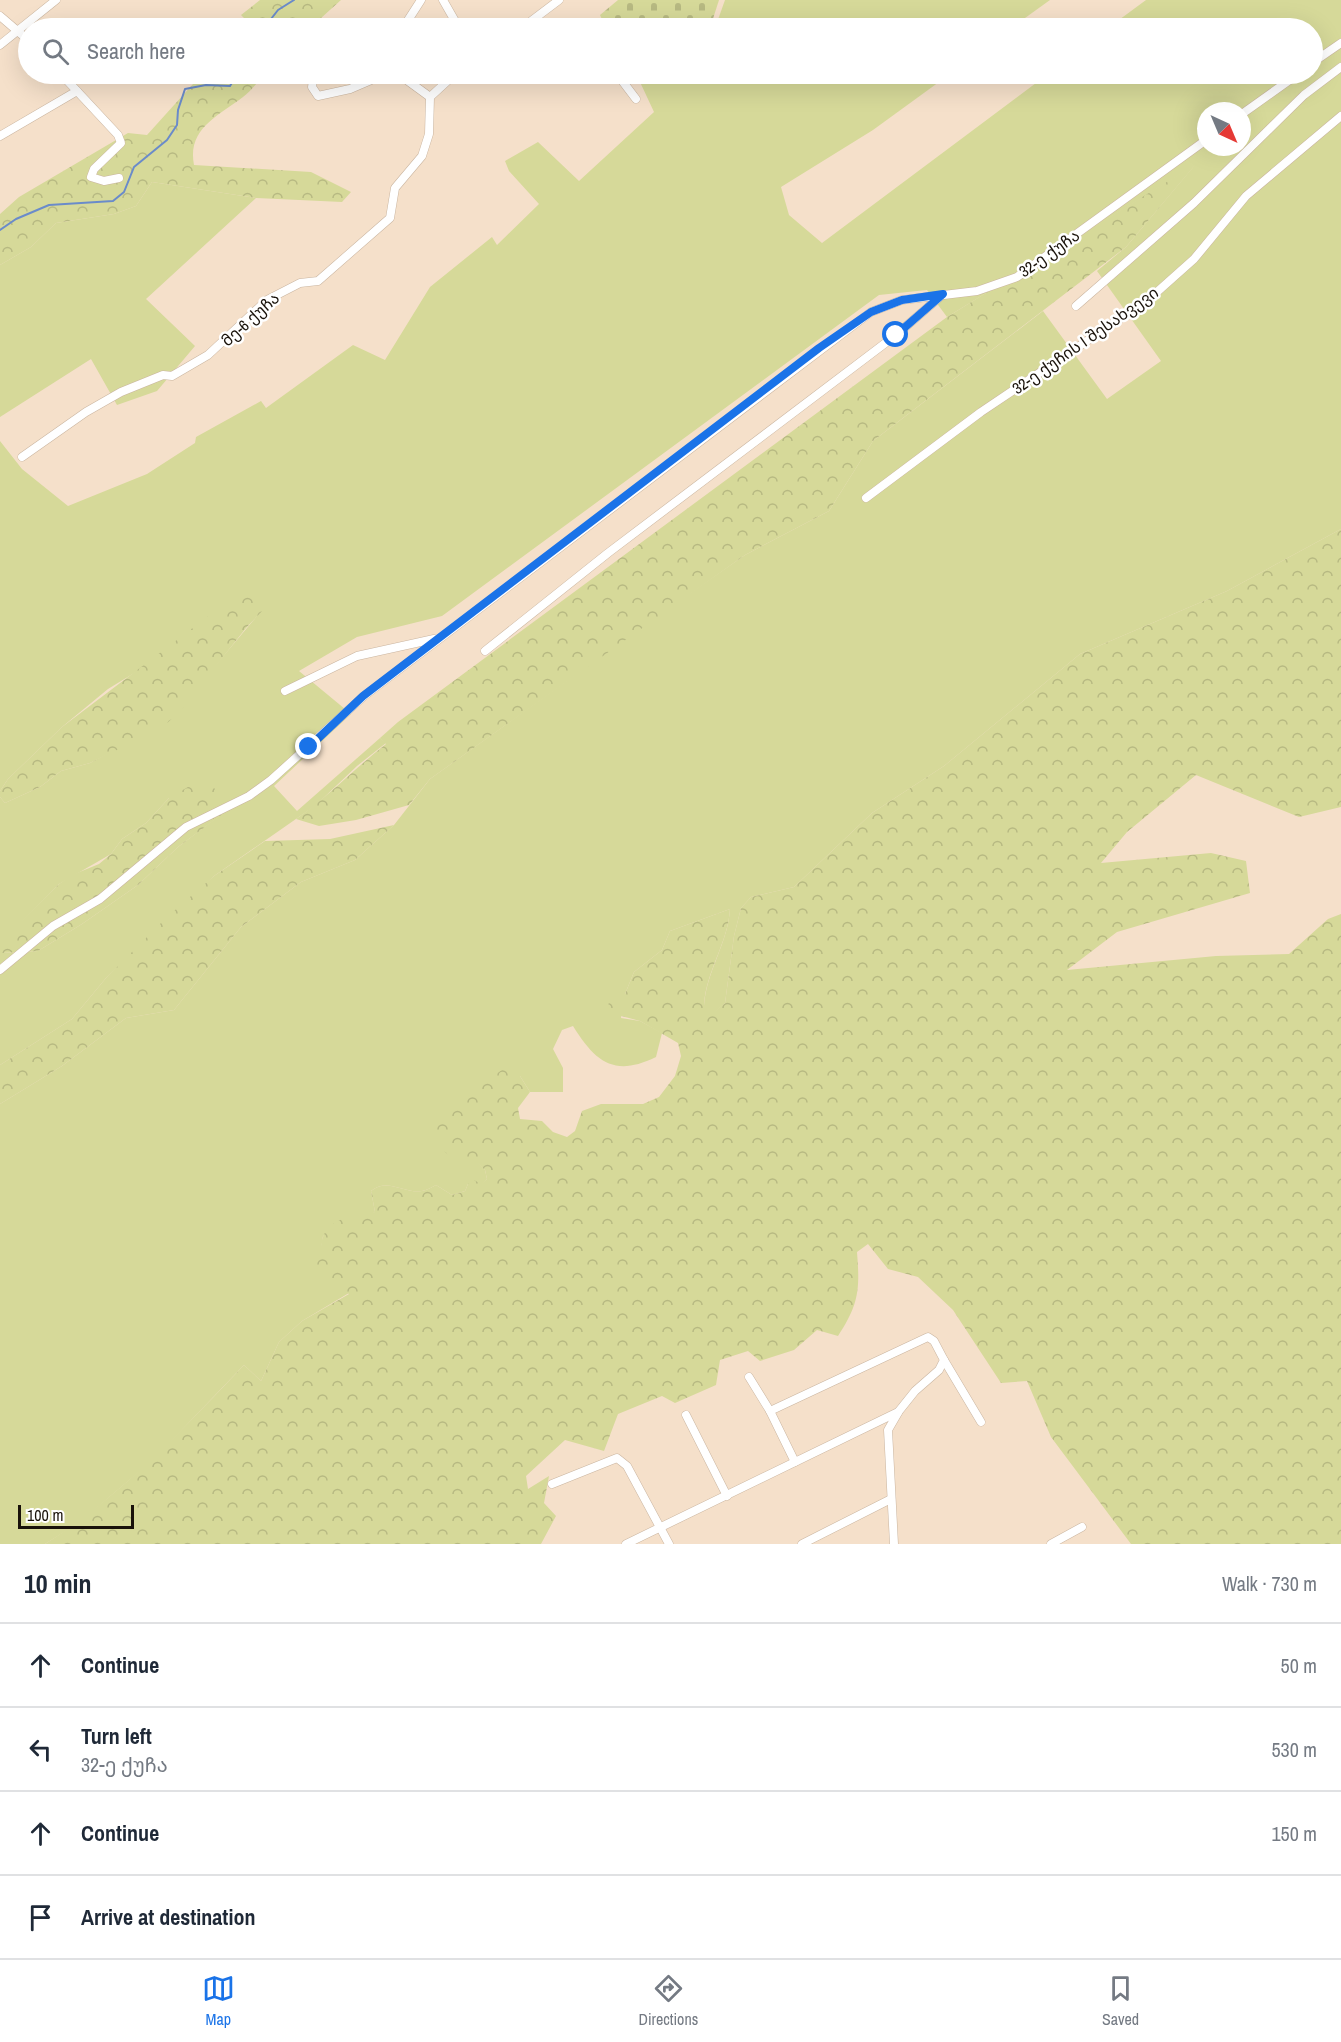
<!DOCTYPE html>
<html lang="en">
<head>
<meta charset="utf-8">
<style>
	:root { --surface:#fff; --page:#f2f2f3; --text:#1f2937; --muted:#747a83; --line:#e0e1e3; --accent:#1a73e8 }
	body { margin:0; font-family:"Archivo Narrow","Noto Sans Georgian",sans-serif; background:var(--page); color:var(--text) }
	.compass { position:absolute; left:1197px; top:102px; width:54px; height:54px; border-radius:50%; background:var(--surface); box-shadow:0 6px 24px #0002; rotate:136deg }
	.scale { position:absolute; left:18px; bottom:15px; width:116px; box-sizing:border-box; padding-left:6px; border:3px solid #19120a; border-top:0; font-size:16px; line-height:21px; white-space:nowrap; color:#19120a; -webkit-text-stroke:4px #fff; paint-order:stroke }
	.stop { position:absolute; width:18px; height:18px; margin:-14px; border:4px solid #1a73e8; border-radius:50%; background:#fff }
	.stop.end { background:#1a73e8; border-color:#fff; box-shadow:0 2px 6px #0008 }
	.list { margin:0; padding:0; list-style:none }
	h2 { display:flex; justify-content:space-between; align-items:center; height:78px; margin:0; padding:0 24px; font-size:26px }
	h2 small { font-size:20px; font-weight:400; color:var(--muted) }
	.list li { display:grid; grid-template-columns:39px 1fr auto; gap:18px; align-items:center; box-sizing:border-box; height:84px; padding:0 24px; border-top:2px solid var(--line) }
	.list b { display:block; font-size:22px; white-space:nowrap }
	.list p { margin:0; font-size:20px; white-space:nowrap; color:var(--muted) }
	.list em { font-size:20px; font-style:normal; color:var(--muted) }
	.icon { flex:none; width:33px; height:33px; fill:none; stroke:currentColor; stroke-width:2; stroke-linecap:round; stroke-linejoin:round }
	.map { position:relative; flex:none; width:1341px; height:1544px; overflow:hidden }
	.search { position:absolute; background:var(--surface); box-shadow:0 6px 24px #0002; left:18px; right:18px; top:18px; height:66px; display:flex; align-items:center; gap:15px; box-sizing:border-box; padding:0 21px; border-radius:33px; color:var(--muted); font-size:22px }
	.sheet { height:414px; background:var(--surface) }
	nav { display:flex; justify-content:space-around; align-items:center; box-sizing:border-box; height:84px; border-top:2px solid var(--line); background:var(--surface); font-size:16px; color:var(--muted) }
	nav a { display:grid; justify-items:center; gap:3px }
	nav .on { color:var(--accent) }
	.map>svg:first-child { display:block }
	.green { fill:#d6d999; fill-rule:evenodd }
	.forest { fill:url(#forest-crowns) }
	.cemetery { fill:url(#cemetery-stones) }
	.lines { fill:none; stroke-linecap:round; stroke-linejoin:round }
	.stream { stroke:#6a8bca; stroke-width:2 }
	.street-casing { stroke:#cab5a0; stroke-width:9 }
	.street { stroke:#fff; stroke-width:8 }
	.route { stroke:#1a73e8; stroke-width:8 }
	.labels { text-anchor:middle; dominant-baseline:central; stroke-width:5; stroke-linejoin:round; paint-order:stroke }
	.street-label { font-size:16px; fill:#19120a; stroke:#fff }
</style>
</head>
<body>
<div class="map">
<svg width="1341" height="1544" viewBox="0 0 1341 1544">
	<defs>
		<pattern id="forest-crowns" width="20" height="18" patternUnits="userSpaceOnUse" patternTransform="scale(1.5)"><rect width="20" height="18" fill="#d6d999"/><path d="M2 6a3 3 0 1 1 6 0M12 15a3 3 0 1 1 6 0" fill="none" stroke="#b7b982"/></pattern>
		<pattern id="cemetery-stones" width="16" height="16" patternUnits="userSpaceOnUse" patternTransform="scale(1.5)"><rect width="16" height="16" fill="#d6d999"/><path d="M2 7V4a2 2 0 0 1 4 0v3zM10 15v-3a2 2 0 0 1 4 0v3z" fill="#b7b982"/></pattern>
	</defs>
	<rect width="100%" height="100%" fill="#f5e0ca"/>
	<g class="green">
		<path d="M725 0H1050L1011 28H715Z"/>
		<path d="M1146 0H1341V529L1227 591 1080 654 944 766 872 813 794 887 751 897 741 908 734 936 725 1003 713 1014 704 1006C706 972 728 943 730 909L670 931 662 950 634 972 625 994 621 1018 640 1021 662 1033 656 1057C615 1077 596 1063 573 1026L562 1030 553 1049 563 1068V1092H530L520 1076 476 1160 485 1170 487 1179 481 1185 468 1184 465 1191 452 1195 436 1185C432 1187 427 1190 422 1191 405 1194 387 1177 371 1191L375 1212 323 1236 320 1256 349 1293 302 1321 279 1342 261 1381 244 1365 154 1459 80 1522 45 1544H0V1104L62 1066 126 1018 174 1010 241 927 301 882 355 860 394 825 430 779 656 617 745 555 829 511 873 441 1043 311 1107 399 1161 361 1097 271 1126 247 1194 166 947 317 927 290 879 295 442 616 357 637 299 671 351 714 274 786 297 811 380 738 386 743 357 766 316 805 214 876 106 978 72 1019 0 1065V797L5 803 40 787 61 771 90 763 122 746 199 685 262 610 144 667 108 689 62 727 8 779 0 791V441L22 469 68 506 147 474 195 443 196 437 261 401 266 408 353 345 385 360 430 287 492 237 497 245 539 204 509 171 505 161 538 142 579 181 654 112 640 82 663 74H950L873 130 781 187 789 215 822 243 1048 74H1312V28H1108ZM1206 111H1242V147H1206ZM169 798 231 807 178 847 138 885 82 924 38 951 3 953 10 933 59 884 111 854 122 839 146 823Z"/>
		<path d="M152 182 256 198 146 299 195 346 157 391 117 405 91 359 0 417V265L31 247 56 223 114 214 136 206Z"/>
	</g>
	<g class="forest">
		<path d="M260 0H341L310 28H243L248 22 241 15Z"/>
		<path d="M202 74H266C258 81 251 91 243 97 218 116 187 129 194 165L311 172 351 192 342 202 256 198 152 182 136 206 114 214 56 223 31 247 0 265V214L19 197 128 133 147 135Z"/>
		<path d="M1196 164 1126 247 873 441 829 511 745 555 430 779 409 805 356 820 319 826 296 819C328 797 355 768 386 744L380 738 398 722 947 317Z"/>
		<path d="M1341 529V807L1299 817 1196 775 1127 832 1101 863 1211 853 1246 861 1250 893 1117 932 1067 970 1216 956 1289 954 1328 919 1341 914V1544H1131L1051 1437 1027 1381 1001 1383 953 1310 918 1277 888 1269 868 1244 857 1252C860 1289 859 1304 838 1336L817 1330 794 1350 760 1361 748 1351 720 1360 716 1385 675 1403 662 1396 618 1414 604 1451 565 1440 526 1476 528 1489 549 1476 544 1503 556 1516 541 1544H45C121 1496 182 1430 244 1365L261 1381 279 1342 302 1321 349 1294 311 1265C320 1256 320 1252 322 1240 328 1217 357 1215 375 1212L371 1191C387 1177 405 1194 422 1191 427 1190 432 1187 436 1185L452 1195 465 1191 468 1184 474 1180 481 1184 487 1179 485 1170 476 1161C452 1165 437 1148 430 1126L440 1114 506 1067 520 1076 530 1092 518 1108 520 1119 542 1121 553 1132 567 1137 575 1131 582 1111 601 1104H643L659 1097 675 1076 681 1056 678 1043 640 1021 614 1014 608 1004 625 994 634 972 662 950 670 931 730 909C728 943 706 971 704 1005L713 1013 725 1003 734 936 741 908 751 897 794 887 872 813 944 766 1080 654 1227 591Z"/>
		<path d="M252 590 260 597 263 610 246 628 181 710 162 728 90 763 61 771 40 787 5 803 0 797V791L8 779 62 727 219 608Z"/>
		<path d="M200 780 217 790 232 807 178 847 138 885 82 924 38 951 2 953 9 933 59 884 72 875 99 864 111 854 122 839 146 823 169 798Z"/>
		<path d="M394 825 355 860 301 882 241 927 174 1010 126 1018 62 1066 0 1104V1065L72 1019 106 978 167 917 214 876 265 841 330 839Z"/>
	</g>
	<path class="cemetery" d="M618 0H719L710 28H606L600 15Z"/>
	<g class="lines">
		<g class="stream">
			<path d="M264 28 278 10 294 0"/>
			<path d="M0 230 16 219 49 205 113 201 124 192 134 167 167 140 177 125 178 110 185 89 206 85 230 86 237 74"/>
		</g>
		<defs>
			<g id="street">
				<path d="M443 0 459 28"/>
				<path d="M0 16 28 40"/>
				<path d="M532 22 550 28"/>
				<path d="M403 28 421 0"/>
				<path d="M522 28 559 0"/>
				<path d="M0 45 56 0"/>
				<path d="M1312 63 1341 43"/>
				<path d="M321 74 313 80 312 87 318 96 350 89 385 74"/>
				<path d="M403 74 404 78 430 97"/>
				<path d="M617 74 636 99"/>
				<path d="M77 91 118 135 121 143 94 169 91 177 104 181 119 178"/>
				<path d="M1242 114 1298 74"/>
				<path d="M0 136 77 91 61 74"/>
				<path d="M1076 306 1194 203 1304 95 1341 67"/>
				<path d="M22 457 86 412 121 392 163 375 172 376 208 355 267 300 300 283 318 281 390 218 395 188 422 156 429 134 430 97 455 74"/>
				<path d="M866 498 981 412 1148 300 1194 259 1246 196 1341 116"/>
				<path d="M485 651 608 553 896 335 942 295"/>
				<path d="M285 691 357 656 434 639"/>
				<path d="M0 970 53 926 100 899 186 827 249 796 271 780 364 696 871 312 902 300 977 291 1017 277 1206 140"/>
				<path d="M944 1360 981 1422"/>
				<path d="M749 1377 770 1411 795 1462"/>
				<path d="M770 1411 928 1337 934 1341 944 1360 939 1370 915 1391 899 1411 888 1430 894 1544"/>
				<path d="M686 1415 727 1496"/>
				<path d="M552 1484 617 1458 627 1466 669 1544"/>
				<path d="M626 1544 898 1412"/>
				<path d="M802 1544 891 1499"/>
				<path d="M1051 1544 1082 1527"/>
			</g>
		</defs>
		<use href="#street" class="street-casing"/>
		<use href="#street" class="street"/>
	</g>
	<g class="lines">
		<path class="route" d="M309 747 363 696 819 348 871 312 902 300 943 294 896 335"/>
	</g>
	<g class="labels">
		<g class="street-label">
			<text transform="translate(1049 253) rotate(-35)">32-ე ქუჩა</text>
			<text transform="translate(250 319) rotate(-42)">მე-6 ქუჩა</text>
			<text transform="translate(1085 340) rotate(-35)">32-ე ქუჩის I შესახვევი</text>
		</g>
	</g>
</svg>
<svg class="compass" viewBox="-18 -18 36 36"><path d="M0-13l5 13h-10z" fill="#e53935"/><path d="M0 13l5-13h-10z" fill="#747a83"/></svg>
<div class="scale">100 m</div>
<div class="stop" style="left:896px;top:335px"></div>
<div class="stop end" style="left:309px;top:747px"></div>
<div class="search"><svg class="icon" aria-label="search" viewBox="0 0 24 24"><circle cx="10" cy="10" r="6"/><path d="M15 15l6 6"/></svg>Search here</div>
</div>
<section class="sheet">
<h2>10 min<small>Walk · 730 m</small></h2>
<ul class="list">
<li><svg class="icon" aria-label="ahead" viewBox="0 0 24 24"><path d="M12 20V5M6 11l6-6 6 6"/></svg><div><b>Continue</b></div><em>50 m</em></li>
<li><svg class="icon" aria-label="left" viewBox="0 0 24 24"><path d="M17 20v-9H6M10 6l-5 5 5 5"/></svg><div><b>Turn left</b><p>32-ე ქუჩა</p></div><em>530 m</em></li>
<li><svg class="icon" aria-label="ahead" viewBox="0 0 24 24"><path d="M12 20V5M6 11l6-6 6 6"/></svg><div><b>Continue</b></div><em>150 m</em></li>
<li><svg class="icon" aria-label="arrive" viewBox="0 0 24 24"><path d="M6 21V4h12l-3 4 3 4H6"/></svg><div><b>Arrive at destination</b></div></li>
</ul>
</section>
<nav>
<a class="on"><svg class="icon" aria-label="map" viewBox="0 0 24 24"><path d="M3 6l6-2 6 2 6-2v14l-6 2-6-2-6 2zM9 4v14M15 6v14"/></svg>Map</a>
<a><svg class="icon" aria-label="directions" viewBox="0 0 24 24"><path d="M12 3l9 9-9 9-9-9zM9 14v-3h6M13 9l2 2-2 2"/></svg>Directions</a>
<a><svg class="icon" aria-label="saved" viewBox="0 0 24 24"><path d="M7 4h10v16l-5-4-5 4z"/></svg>Saved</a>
</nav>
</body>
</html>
